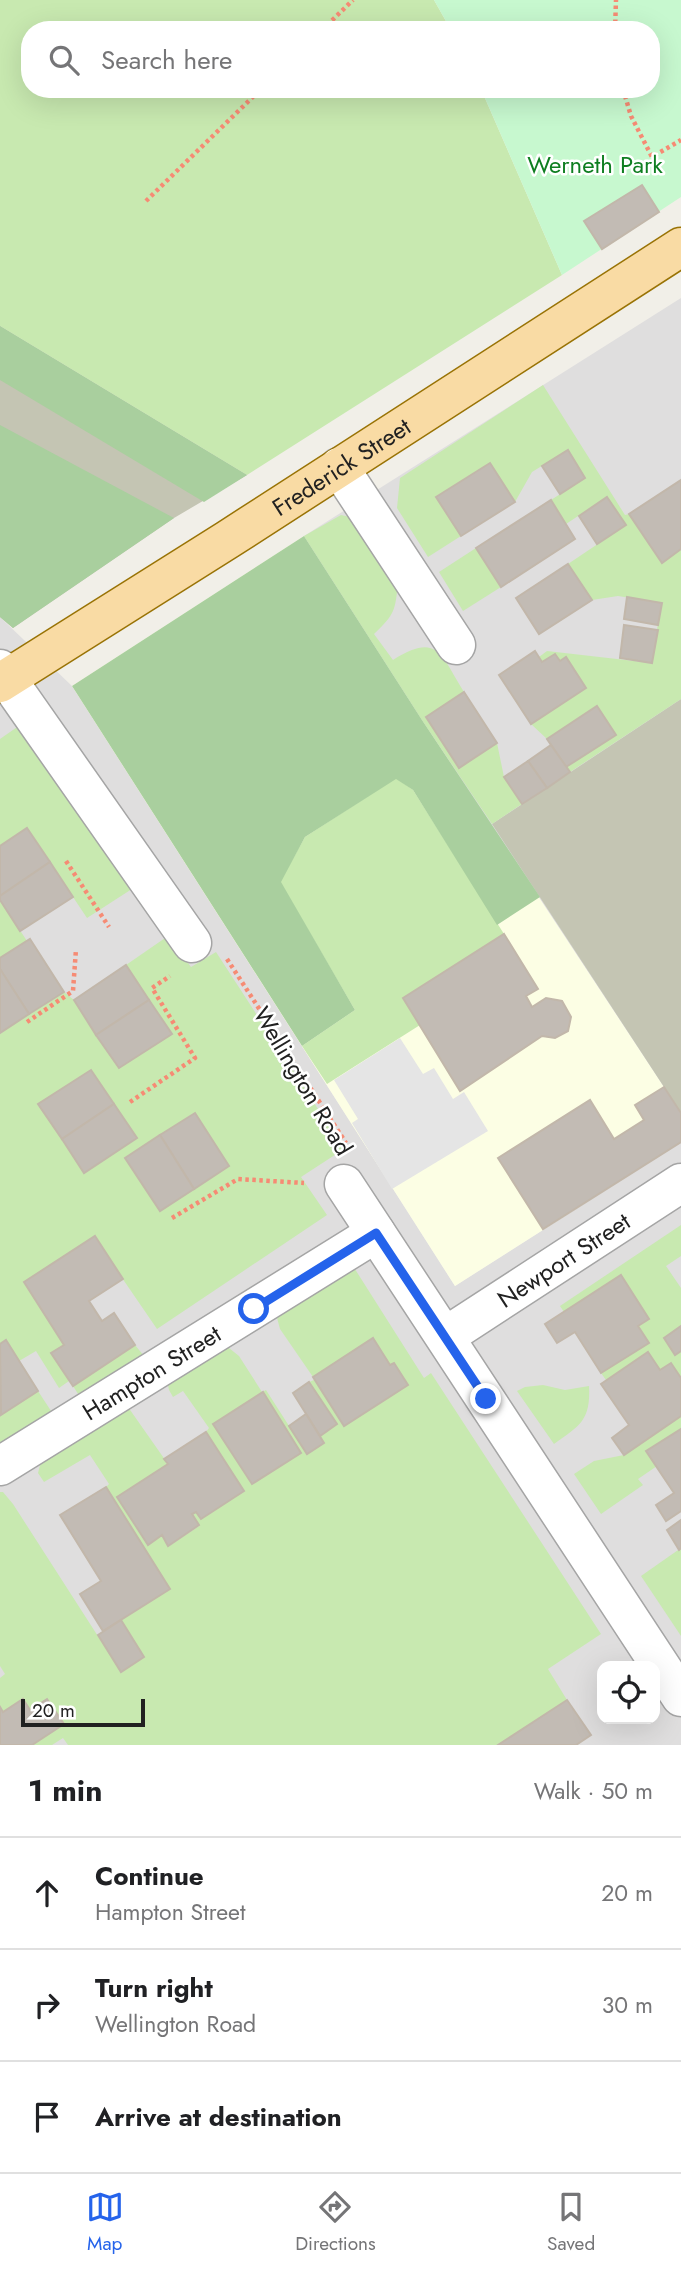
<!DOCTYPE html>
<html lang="en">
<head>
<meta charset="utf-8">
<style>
	:root { --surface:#fff; --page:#f2f2f2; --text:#202124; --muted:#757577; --line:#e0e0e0; --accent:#2563eb }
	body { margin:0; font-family:Jost,sans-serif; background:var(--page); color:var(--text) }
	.controls { position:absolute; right:21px; bottom:21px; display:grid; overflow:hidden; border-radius:14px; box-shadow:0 7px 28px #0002 }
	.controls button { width:63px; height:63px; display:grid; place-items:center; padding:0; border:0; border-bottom:2px solid var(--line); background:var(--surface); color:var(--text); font:35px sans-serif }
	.scale { position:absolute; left:21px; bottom:18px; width:124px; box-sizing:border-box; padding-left:7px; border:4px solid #212121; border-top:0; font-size:19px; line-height:24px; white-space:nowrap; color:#212121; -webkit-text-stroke:5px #fff; paint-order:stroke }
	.stop { position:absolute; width:21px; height:21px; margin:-16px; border:5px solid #2563eb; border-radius:50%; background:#fff }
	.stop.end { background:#2563eb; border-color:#fff; box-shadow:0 2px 7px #0008 }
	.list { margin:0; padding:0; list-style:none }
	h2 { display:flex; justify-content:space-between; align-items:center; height:91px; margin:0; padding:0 28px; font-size:30px }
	h2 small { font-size:23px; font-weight:400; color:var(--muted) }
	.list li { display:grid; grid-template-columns:46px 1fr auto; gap:21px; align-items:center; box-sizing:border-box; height:112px; padding:0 28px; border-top:2px solid var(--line) }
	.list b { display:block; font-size:26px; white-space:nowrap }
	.list p { margin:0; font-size:23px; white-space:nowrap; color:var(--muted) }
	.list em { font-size:23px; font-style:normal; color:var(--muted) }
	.icon { flex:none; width:38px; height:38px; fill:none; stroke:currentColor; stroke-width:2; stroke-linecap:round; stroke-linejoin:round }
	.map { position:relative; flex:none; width:681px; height:1745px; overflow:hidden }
	.search { position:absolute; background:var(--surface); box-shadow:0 7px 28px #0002; left:21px; right:21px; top:21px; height:77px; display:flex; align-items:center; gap:18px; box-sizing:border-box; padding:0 24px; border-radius:28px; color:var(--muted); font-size:26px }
	.sheet { height:427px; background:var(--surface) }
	nav { display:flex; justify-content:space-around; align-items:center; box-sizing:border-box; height:98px; border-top:2px solid var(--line); background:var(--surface); font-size:19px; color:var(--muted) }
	nav a { display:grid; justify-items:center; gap:4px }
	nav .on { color:var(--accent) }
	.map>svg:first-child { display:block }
	.residential { fill:#dfdede; fill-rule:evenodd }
	.education { fill:#fcfee4 }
	.construction { fill:#c4c5b3 }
	.grass { fill:#c8e9b0; fill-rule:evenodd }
	.forest { fill:#a9cf9e }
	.park { fill:#c7f8cf }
	.parking { fill:#e5e5e5 }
	.building { fill:#c2bbb4; stroke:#c2b7aa; stroke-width:2 }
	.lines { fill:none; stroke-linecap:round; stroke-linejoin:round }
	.minor-casing { stroke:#a5a5a5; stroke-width:41 }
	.major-casing { stroke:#997305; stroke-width:41 }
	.path { stroke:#f68b74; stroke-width:4.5; stroke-dasharray:3.5 3.5; stroke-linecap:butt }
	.minor { stroke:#fff; stroke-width:38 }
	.major { stroke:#f9dba4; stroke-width:38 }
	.route { stroke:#2563eb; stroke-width:9 }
	.labels { text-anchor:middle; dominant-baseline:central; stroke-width:5; stroke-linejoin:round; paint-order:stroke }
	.park-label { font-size:24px; fill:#0f7e21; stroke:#fff }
	.street-label { font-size:24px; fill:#212121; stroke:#fff }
</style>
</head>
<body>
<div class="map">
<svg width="681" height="1745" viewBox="0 0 681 1745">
	<rect width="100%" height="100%" fill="#f1efe8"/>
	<g class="residential">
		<path d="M681 298V1113L422 720 304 536Z"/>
		<path d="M0 617 72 686 455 1286 681 1142V1745H0ZM602 1666H655V1719H602Z"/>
	</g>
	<path class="education" d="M304 536 422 720 681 1113V1142L455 1286 72 686Z"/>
	<g class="construction">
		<path d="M0 326 247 475 174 518 13 628 0 617Z"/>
		<path d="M681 699V1113L492 824Z"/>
	</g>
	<g class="grass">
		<path d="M0 0H434L451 30H30V89H481L562 275 247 475 0 326Z"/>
		<path d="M543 385 625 515 629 514 661 562 681 549V699L570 772 566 767 616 735 597 706 547 739 531 724 586 688 566 657 560 661 555 654 542 662 539 657 547 651 652 663 661 603 618 596 592 600 568 564 626 525 607 497 566 524 551 500 585 478 568 450 532 472 515 502 490 463 437 497 461 536 428 557 397 508 400 478Z"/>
		<path d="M341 515 350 517 398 583C395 611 395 614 374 634L393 660C439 631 441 656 464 692L426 717 459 767 497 743 504 777 522 804 492 824 422 720 304 536Z"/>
		<path d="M476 548 501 587 463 611 439 572Z"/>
		<path d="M23 723 135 887 87 918 27 828 0 846V739Z"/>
		<path d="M396 778 413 790 504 934 403 998 420 1025 327 1084 302 1046 355 1010 280 882 305 837Z"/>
		<path d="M0 900 27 941 0 958Z"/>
		<path d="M168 936 191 967 216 952 344 1149 301 1177 327 1215 157 1329 94 1237 24 1282 64 1345 51 1353 69 1381 59 1388 36 1351 19 1361 6 1341 0 1344V1033L64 992 74 1000 119 1068 171 1034 126 965ZM91 1070 137 1138 84 1173 39 1105ZM194 1113 228 1166 160 1211 126 1158Z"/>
		<path d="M681 1225V1256L666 1266 681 1288V1326L664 1338 675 1355 681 1351V1378L671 1363 660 1370 648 1352 606 1380 601 1373 648 1343 638 1326 649 1319 621 1275 564 1312 560 1306Z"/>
		<path d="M353 1266 424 1378 431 1373 601 1634 548 1669 567 1700 498 1745H68L63 1738 52 1745H32L64 1723 47 1699 30 1710 22 1699 3 1712 0 1707V1678L5 1674 0 1666V1492H3L13 1504 121 1672 144 1657 121 1620 170 1589 106 1487 109 1484 90 1455 44 1482 38 1473 41 1461 128 1407 168 1464 117 1498 147 1545 162 1535 169 1546 199 1526 192 1514 196 1512 201 1519 243 1491 206 1432 209 1428 183 1391 173 1397 169 1390 167 1380 224 1344 239 1356 262 1392 266 1390 307 1454 324 1443 320 1436 337 1424 309 1382 314 1380 345 1425 408 1385 394 1363 390 1365 373 1339 313 1377 280 1329 276 1314ZM213 1424 300 1453 252 1484Z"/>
		<path d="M135 1345 144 1356 80 1397 73 1386Z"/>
		<path d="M543 1385 565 1390 589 1386C591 1421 579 1426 554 1444L517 1391 525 1387Z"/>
		<path d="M38 1391 53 1414 0 1447V1414Z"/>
		<path d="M681 1416V1429L647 1451 657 1466 638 1479 643 1485 601 1514 574 1474 594 1461 624 1455Z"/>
		<path d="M681 1548V1636L641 1576Z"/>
	</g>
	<g class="forest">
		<path d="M0 326 247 475 204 502 0 380Z"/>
		<path d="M0 425 174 518 13 628 0 617Z"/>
		<path d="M304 536 422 720 540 897 497 925 413 790 396 779 305 837 281 882 355 1010 302 1046 72 686Z"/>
	</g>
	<path class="park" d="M434 0H681V197L562 275 481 89H651V30H451Z"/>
	<path class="parking" d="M400 1038 423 1074 434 1068 453 1099 464 1092 488 1131 392 1189 352 1123 358 1119 334 1080Z"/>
	<g class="building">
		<path d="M642 185 659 212 602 249 584 221Z"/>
		<path d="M568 450 585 478 560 494 542 466Z"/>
		<path d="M490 463 515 502 461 536 436 497Z"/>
		<path d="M681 480V549L662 563 629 514Z"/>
		<path d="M607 497 626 525 597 544 579 516Z"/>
		<path d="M551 500 575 539 501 587 476 548Z"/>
		<path d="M568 564 592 600 539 634 516 598Z"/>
		<path d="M627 597 662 603 658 625 624 619Z"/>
		<path d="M624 625 658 630 652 663 620 658Z"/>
		<path d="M535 651 542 662 555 654 560 661 566 657 586 688 531 724 499 675Z"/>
		<path d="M464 692 497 743 459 768 426 717Z"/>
		<path d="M597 706 616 735 566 767 547 739Z"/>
		<path d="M551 745 570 772 547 788 528 761Z"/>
		<path d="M528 761 547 788 522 804 504 777Z"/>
		<path d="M27 828 50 862 0 896V846Z"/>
		<path d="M50 862 73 897 20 931 0 900V896Z"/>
		<path d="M504 934 538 989 526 996 532 1007 546 998 562 1001 571 1017 568 1031 555 1038 542 1036 460 1091 403 998Z"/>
		<path d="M30 939 64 992 29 1014 0 969V958Z"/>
		<path d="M126 965 149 1000 96 1035 74 1000Z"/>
		<path d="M0 969 29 1014 0 1033Z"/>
		<path d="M149 1000 172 1034 119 1068 96 1035Z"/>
		<path d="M91 1070 114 1104 62 1139 38 1104Z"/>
		<path d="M664 1087 681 1113V1142L543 1229 498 1158 590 1100 614 1139 644 1120 635 1105Z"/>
		<path d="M114 1104 137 1138 84 1173 62 1139Z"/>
		<path d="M195 1113 229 1166 194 1189 160 1135Z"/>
		<path d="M160 1135 194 1189 160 1211 125 1158Z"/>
		<path d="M95 1236 123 1279 89 1301 102 1321 114 1313 135 1345 73 1386 51 1353 64 1345 24 1282Z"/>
		<path d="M621 1275 649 1319 638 1326 649 1343 601 1373 575 1332 557 1343 545 1324Z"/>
		<path d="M681 1326V1351L675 1355 664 1338Z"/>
		<path d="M373 1338 390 1365 394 1363 408 1385 344 1426 313 1377Z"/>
		<path d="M6 1340 38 1391 1 1415 0 1344Z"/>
		<path d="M648 1352 660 1370 671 1363 681 1378V1416L624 1455 612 1438 629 1425 601 1384Z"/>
		<path d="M309 1382 337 1424 320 1436 293 1393Z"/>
		<path d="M263 1392 301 1453 252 1484 213 1424Z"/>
		<path d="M306 1414 324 1443 307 1454 289 1426Z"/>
		<path d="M681 1429V1511L666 1521 656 1505 674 1493 646 1451Z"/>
		<path d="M206 1432 244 1491 201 1519 196 1512 192 1514 199 1525 168 1546 162 1535 148 1545 117 1497 168 1464 164 1459Z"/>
		<path d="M106 1487 170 1589 103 1631 80 1594 101 1581 60 1515Z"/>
		<path d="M681 1520V1548L679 1550 667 1530Z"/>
		<path d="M121 1620 144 1657 121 1672 98 1635Z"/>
		<path d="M23 1699 30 1710 47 1699 64 1724 32 1745H0V1707L3 1712Z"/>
		<path d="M567 1700 591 1735 576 1745H498Z"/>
	</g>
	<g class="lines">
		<defs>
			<g id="minor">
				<path d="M339 467 456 645"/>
				<path d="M0 669 192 943"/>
				<path d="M344 1184 681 1697"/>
				<path id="s1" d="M446 1336 681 1183"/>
				<path id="s2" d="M0 1466 376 1233"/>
			</g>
			<g id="major">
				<path id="s3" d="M0 683 227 540 681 247"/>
			</g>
		</defs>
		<use href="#minor" class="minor-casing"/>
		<use href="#major" class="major-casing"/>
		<g class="path">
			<path d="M322 30 353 0"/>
			<path d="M615 30 616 0"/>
			<path d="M623 89 631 116 652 157 681 140"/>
			<path d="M146 201 261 89"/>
			<path d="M66 861 109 927"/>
			<path d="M227 959 346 1143"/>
			<path d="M27 1022 73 991 76 949"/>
			<path d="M130 1102 195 1058 152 988 170 976"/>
			<path d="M172 1218 238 1179 304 1183"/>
		</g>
		<use href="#minor" class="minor"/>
		<use href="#major" class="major"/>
	</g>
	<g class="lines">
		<path class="route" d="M254 1309 376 1233 486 1399"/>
	</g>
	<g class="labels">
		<g class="park-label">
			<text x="595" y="164">Werneth Park</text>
		</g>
		<g class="street-label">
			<text stroke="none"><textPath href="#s3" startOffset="404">Frederick Street</textPath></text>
			<text transform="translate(303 1081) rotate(59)">Wellington Road</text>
			<text stroke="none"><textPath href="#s1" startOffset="140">Newport Street</textPath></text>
			<text stroke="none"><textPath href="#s2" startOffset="178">Hampton Street</textPath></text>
		</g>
	</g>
</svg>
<div class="controls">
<button><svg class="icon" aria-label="locate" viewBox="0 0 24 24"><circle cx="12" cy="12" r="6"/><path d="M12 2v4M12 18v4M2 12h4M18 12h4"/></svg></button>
</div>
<div class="scale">20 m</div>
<div class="stop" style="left:254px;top:1309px"></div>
<div class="stop end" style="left:486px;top:1399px"></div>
<div class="search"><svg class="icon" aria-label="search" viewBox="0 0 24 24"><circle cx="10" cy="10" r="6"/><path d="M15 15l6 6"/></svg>Search here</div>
</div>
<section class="sheet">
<h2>1 min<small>Walk · 50 m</small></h2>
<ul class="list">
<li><svg class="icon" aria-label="ahead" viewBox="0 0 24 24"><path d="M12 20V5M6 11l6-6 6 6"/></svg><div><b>Continue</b><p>Hampton Street</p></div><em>20 m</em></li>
<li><svg class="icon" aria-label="right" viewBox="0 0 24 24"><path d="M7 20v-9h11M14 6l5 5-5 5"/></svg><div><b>Turn right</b><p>Wellington Road</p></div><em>30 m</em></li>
<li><svg class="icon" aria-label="arrive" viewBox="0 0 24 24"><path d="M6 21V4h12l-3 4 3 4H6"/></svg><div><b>Arrive at destination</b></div></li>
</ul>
</section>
<nav>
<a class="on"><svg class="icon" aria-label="map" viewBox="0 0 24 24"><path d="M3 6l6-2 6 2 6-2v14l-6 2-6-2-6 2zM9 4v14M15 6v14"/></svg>Map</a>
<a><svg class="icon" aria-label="directions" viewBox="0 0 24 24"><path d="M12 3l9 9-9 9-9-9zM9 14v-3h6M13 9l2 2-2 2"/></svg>Directions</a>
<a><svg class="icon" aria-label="saved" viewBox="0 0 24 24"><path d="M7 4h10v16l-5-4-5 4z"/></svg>Saved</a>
</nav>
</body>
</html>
